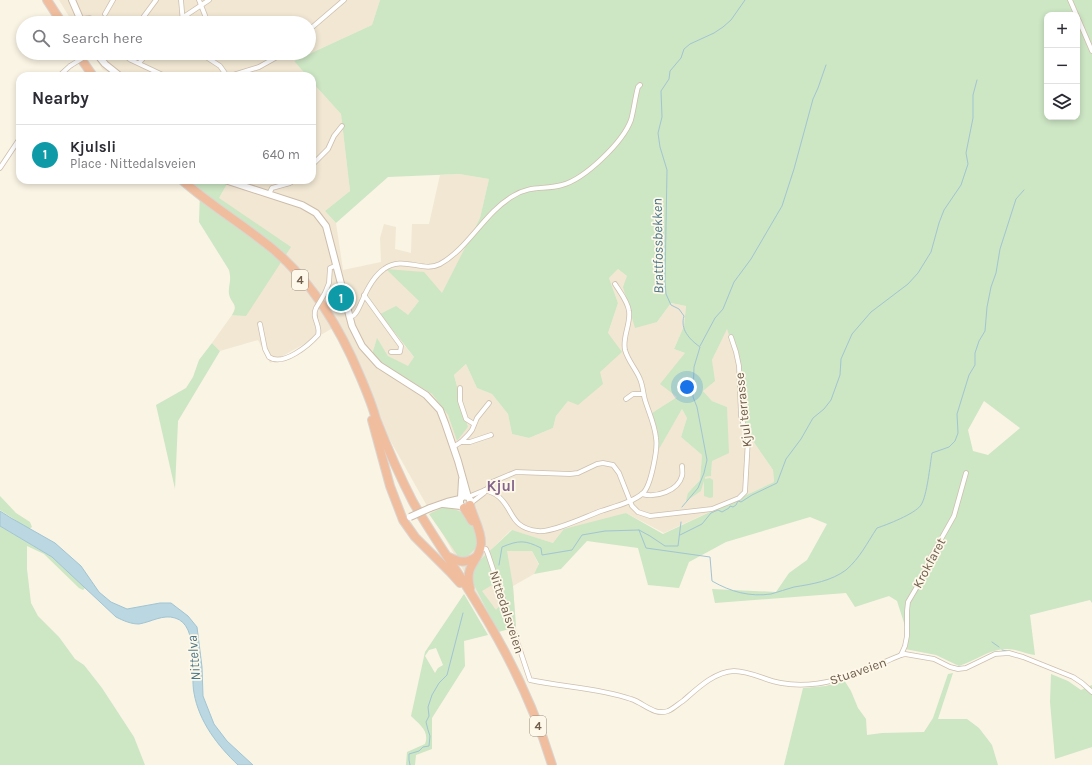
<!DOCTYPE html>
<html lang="en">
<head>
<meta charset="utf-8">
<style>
	:root { --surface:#fff; --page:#f2f2f3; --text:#2b2b33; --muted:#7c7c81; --line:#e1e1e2; --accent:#7a5241 }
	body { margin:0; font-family:Karla,sans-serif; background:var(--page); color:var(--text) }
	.controls { position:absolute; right:12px; top:12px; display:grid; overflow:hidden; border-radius:8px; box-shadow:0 2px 6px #0003 }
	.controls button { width:36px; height:36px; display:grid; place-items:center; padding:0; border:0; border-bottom:1px solid var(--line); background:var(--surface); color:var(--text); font:20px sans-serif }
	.you { position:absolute; left:687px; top:387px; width:14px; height:14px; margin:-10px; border:3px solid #fff; border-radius:50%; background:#1a73e8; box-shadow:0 0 0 6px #1a73e833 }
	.badge { display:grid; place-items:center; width:26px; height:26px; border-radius:50%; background:var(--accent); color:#fff; font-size:13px; font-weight:700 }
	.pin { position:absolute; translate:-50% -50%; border:2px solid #fff; box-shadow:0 1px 4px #0006 }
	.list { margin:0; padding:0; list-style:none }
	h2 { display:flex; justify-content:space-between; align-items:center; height:52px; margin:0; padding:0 16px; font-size:17px }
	h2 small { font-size:13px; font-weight:400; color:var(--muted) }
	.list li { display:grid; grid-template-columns:26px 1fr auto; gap:12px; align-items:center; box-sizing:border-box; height:60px; padding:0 16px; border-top:1px solid var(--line) }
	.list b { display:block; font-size:15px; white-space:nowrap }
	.list p { margin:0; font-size:13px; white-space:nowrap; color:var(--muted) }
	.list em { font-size:13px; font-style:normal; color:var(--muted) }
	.icon { flex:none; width:22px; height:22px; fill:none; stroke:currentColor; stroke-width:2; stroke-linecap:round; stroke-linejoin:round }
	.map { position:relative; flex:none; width:1092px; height:765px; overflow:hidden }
	.search { position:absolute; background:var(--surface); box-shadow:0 2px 6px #0003; left:16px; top:16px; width:300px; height:44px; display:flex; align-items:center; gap:10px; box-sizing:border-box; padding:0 14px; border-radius:22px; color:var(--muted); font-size:15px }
	.panel { position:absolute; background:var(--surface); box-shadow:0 2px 6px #0003; left:16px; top:72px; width:300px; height:112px; border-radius:12px }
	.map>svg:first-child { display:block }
	.residential { fill:#f1e7d3 }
	.green { fill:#cde6c4; fill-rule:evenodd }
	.water { fill:#bad7e2; stroke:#a1c5d3 }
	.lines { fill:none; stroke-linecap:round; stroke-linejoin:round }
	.stream { stroke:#a1c5d3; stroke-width:1 }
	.street-casing { stroke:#cdbfae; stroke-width:5.5 }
	.secondary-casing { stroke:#cdbdaa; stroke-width:8 }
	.highway-casing { stroke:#dad5d0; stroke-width:10 }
	.street { stroke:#fff; stroke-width:4 }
	.secondary { stroke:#fff; stroke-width:6 }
	.highway { stroke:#f0be9f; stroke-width:8 }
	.street-bridge-casing { stroke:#cdbfae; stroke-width:5.5; stroke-linecap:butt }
	.secondary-bridge-casing { stroke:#cdbdaa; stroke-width:8; stroke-linecap:butt }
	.street-bridge { stroke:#fff; stroke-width:4 }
	.secondary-bridge { stroke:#fff; stroke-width:6 }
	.labels { text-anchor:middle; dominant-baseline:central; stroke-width:3.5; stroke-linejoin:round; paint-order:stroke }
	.shield { fill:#fdf8e9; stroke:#9a8c7b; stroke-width:1 }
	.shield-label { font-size:12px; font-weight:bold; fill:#705d4c }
	.street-label { font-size:13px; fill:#705d4c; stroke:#fdf8e9 }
	.water-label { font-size:14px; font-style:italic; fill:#4b7789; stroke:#fdf8e9 }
	.quarter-label { font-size:15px; font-weight:bold; fill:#84648c; stroke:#fdf8e9 }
</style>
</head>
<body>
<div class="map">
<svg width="1092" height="765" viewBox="0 0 1092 765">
	<rect width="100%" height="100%" fill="#faf4e4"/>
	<g class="residential">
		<path d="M59 0H380L372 25 294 61 307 76H121L103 70 92 53H309V23H73Z"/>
		<path d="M312 82 341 114 350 191 325 211 336 223 343 270 381 262 380 238 384 224 396 227 395 249 411 253 412 224H429L440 175 459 174 489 179 480 218 442 294 419 301 394 333 414 357 408 367 388 356 377 339 372 353 384 365 432 394 448 415 457 440 468 427 454 375 466 364 477 388 492 394 508 414 512 434 529 438 553 428 556 416 568 401 599 372 608 333 618 303 609 278 618 269 627 276 657 322 671 303 686 306 684 326 674 349 685 353 677 397 652 413 658 432 659 448 682 409 687 418 681 437 702 455 700 480 688 493 701 491 705 477 711 476 712 461 727 407 712 401 703 391 714 381 712 360 727 328 739 366 751 438 773 470 774 482 664 533 626 513 553 543 511 530 492 549 507 551H532L539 565 534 574 513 586 516 627 498 632 377 417 333 328 270 363 258 340 220 351 212 343 232 315H246L219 198 227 184 224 180H312Z"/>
	</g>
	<g class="green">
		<path d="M380 0H1092V603L1090 600 1030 615 1035 655C1026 654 1016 649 1007 649 989 649 975 661 959 666L936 655 905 649 906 629 897 601 889 596 855 607 846 593 715 603 712 589 776 592 789 573 807 560 827 524 810 517 726 542 689 562 679 588 648 585 638 548 587 541 561 569 534 574 539 564 532 551H507L513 586 516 627 498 632 472 581V572L479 561 512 530 553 543 564 529 626 513 663 534 774 482 773 470 751 438 743 414 739 366 727 329 712 360 715 381 703 391 712 401 727 407 729 453 712 461 711 476 705 477V479L710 478 713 480V497L710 498 704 496V481L701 491 686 501 688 493 700 480 702 455 681 437 687 418 682 409 659 449 658 432 652 413 677 397 660 384 685 353 674 349 684 326 686 306 671 303 657 322 635 328 623 287 627 276 618 269 609 278 618 303 608 333 622 352 600 372 603 384 578 405 568 401 556 416 553 428 529 438 512 434 508 414 492 394 477 388 466 364 454 375 468 427 457 441 448 415 432 394 384 365 372 354 377 338 388 356 408 366 414 357 380 314 396 306 408 315 419 301 386 269 424 272 442 293 480 218 489 179 459 174 388 177 336 223 325 211 350 191 341 114 312 82V76H307L294 61 372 25ZM1047 15H1077V117H1047ZM984 401 1020 428 988 455 973 451 968 430ZM492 585 500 605 496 610 482 591Z"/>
		<path d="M188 180H224L227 184 219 198 291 247 246 316 232 315C239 304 231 304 229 294 228 285 232 282 229 270L199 222 200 191Z"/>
		<path d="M212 343 220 351 178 421 175 489 156 405 186 388 193 377 199 360Z"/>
		<path d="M0 496 16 513 30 522 32 527 29 529 0 510Z"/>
		<path d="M444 507C467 510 477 523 478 546L466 558 458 556 429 514Z"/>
		<path d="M0 526 52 557 85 588 83 590 79 588 44 554 27 546V569L31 603 38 616 59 637 75 659 84 665 102 688 134 737 145 765H0Z"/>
		<path d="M464 594 488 635 464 641 465 666 432 718V749L416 755 415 765H406L407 752 425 744C430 731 419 724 411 716L425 652ZM436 648 443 665 438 668 435 673 425 656 429 650Z"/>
		<path d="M953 673 938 719H967L979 728 992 745 998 765H784L803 688 826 686 844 680 851 691 858 708 866 719 867 735 882 733 924 732 933 718 948 674Z"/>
		<path d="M1051 674 1068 681 1081 690 1092 685V747L1055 759 1050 702Z"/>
	</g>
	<path class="water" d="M0 511 11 518 55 543 81 566 99 592 111 602 127 609 160 603H171L188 616 197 627 202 667 203 696 214 724 227 741 253 765H238C218 746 199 722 194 693 190 674 200 625 175 618 163 614 151 622 139 624 131 624 124 621 116 617L52 557 0 526Z"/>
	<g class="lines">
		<g class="stream">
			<path d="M700 346 715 318 723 309 734 282 751 259 782 206 794 169 813 99 818 88 826 65"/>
			<path d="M682 507 698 488 704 473 707 460 697 407 693 397 694 367 700 347C689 339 680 329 684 316L679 309 671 305 666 294 665 282 667 170 660 147 658 133 662 117 661 91 669 79 670 71 681 58 684 49 690 44 714 33 723 27 731 20 745 0"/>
			<path d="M639 530 646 548 710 557 712 581C731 592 750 597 771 594 779 592 786 589 794 587 813 584 831 581 846 570 860 558 867 543 877 528 886 525 915 514 921 505 927 496 930 465 932 453L949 447 955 441 958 433 957 414 969 375 975 365V353L979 341 985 331 987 307 991 287 996 273 1000 249 1016 199 1024 190"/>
			<path d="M680 535 702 524 711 513 718 510 722 512 729 508 730 506 733 507 736 505 738 501 741 502 752 495 777 483 786 459 801 439 813 418 824 409 831 400 840 375 841 359 852 334 871 312 908 284 918 273 931 252 939 223 944 210 961 185 968 164 966 153 973 118V95L977 80"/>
			<path d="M499 565 502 547C519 540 525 540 541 548L542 555 572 550 582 535 605 531 639 530 650 536 665 546H678L681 522"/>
			<path d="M992 642 999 647"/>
			<path d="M1002 650 1016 653"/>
			<path d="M410 765 409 760V754L419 751 423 747 429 746 430 736 428 730 426 722 429 716 428 707 432 695 439 683 447 675 463 613"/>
		</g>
		<defs>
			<g id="street">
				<path d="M181 0 183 23"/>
				<path d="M199 0 208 23"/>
				<path d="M1070 0 1092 51"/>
				<path d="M105 14 113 0"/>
				<path d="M182 18 209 0"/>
				<path d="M80 19 90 18 97 23"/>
				<path d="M139 23 156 0"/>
				<path d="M174 23 178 20"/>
				<path d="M309 30 344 0"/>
				<path d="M121 53 131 60 165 76"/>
				<path d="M200 53 220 66 227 76"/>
				<path d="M139 63 148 53"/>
				<path d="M59 76 70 66"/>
				<path d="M230 76 259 67 284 53"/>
				<path d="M312 165 328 149 334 136 342 126"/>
				<path d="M0 168 20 138"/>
				<path d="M269 194 272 188 290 183 295 180"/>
				<path d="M325 293 329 283 330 268 337 265"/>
				<path d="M364 295 401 346 400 352H391"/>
				<path d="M350 317C352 316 354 316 355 314 358 311 360 305 362 301 367 289 374 276 384 269 403 255 423 273 440 264 469 248 484 213 513 196 530 185 545 190 562 185 585 179 623 142 631 120 634 109 635 98 638 87L640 85"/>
				<path d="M260 324 265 349 269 357C283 367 309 345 318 335 321 325 311 318 316 308"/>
				<path d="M460 388V401L466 419 474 424"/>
				<path d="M626 399 633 394H643"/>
				<path d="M461 442H470L491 435"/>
				<path d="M453 447 461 442 468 435 472 430 477 418 489 403"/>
				<path d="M485 490C490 492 495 493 499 497 514 510 510 528 538 531 552 533 587 516 601 511 613 507 634 502 643 493 651 486 658 448 656 438 655 425 649 413 645 400 643 393 643 386 640 379 636 369 628 361 625 350 622 337 631 324 629 311 628 302 620 292 615 284"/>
				<path d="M642 494C656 498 678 491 682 476 683 473 682 469 682 466"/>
				<path d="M468 497 485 490"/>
				<path d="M471 503 484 493 492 482 516 472 570 474 578 473 597 464 603 463 613 465 619 473 632 506 638 512 650 516 712 509 739 498 745 492 748 439 741 416 739 366 736 352 731 337"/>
				<path d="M480 548 486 549 488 554 530 680C563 687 599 688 631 699 644 703 654 716 668 711 673 709 678 704 683 701 698 688 714 672 734 671 751 671 766 681 781 683 823 691 863 671 901 655L905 654 934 659 950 667 958 669 966 668 995 654 1009 653 1023 657 1073 677 1082 683 1092 692"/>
				<path d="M901 655 905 646 907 636V611L908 602 918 585 931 557 954 516 966 473"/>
			</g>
			<g id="secondary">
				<path d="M72 0 82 23"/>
				<path d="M96 53 105 64 120 76"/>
				<path d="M225 180 302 205 316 213 326 226 352 326 362 346 379 365 426 395 440 410 445 423 458 461 468 497 471 501 469 506 464 508 460 505V499L463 496 468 497"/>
				<path d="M461 498 462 480"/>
				<path d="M443 504 461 506"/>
				<path d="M430 508 447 502 460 499"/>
			</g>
			<g id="highway">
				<path d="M47 0 62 23"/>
				<path d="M77 53 93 76"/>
				<path d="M182 180C211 206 244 225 274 250 314 284 340 328 360 376 366 390 372 404 376 419 387 447 399 475 413 502 433 537 457 570 478 605 509 655 535 709 552 765"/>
				<path d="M372 420 390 486 403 520 415 537 451 573 460 583"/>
				<path d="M464 508 472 521"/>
				<path d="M449 557C459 562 465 564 476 557"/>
				<path d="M470 588C464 564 479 563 481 544 482 531 473 518 470 505"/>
			</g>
		</defs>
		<use href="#street" class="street-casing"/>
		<use href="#secondary" class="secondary-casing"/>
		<use href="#highway" class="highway-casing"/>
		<use href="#street" class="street"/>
		<use href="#secondary" class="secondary"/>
		<use href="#highway" class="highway"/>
		<defs>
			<g id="street-bridge">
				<path d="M70 66 89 54"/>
				<path d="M316 308 325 293"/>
			</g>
			<path id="secondary-bridge" d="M410 517 430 508"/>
		</defs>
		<use href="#street-bridge" class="street-bridge-casing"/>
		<use href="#secondary-bridge" class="secondary-bridge-casing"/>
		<use href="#street-bridge" class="street-bridge"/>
		<use href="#secondary-bridge" class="secondary-bridge"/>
	</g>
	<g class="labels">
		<g class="shield">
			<rect x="292" y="270" width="16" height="20" rx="3"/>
			<rect x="530" y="716" width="16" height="20" rx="3"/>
		</g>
		<g class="shield-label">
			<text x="300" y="280">4</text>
			<text x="538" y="726">4</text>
		</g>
		<g class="street-label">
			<text transform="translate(743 410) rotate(-96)">Kjul terrasse</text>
			<text transform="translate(929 563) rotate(-62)">Krokfaret</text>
			<text transform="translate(507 612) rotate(72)">Nittedalsveien</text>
			<text transform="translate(858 671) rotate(-19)">Stuaveien</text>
		</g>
		<g class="water-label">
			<text transform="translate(658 246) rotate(-91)">Brattfossbekken</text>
			<text transform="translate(194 658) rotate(-95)">Nittelva</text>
		</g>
		<g class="quarter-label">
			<text x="501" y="486">Kjul</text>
		</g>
	</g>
</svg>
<div class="controls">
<button>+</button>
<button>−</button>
<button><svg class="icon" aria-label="layers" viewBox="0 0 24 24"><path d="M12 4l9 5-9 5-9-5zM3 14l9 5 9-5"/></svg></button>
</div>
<div class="you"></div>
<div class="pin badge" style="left:341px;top:298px;background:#0f9aa8">1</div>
<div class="search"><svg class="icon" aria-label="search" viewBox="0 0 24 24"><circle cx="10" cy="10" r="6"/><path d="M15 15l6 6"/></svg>Search here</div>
<section class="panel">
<h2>Nearby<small></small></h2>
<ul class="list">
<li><span class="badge" style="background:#0f9aa8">1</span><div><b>Kjulsli</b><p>Place · Nittedalsveien</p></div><em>640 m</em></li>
</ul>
</section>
</div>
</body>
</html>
